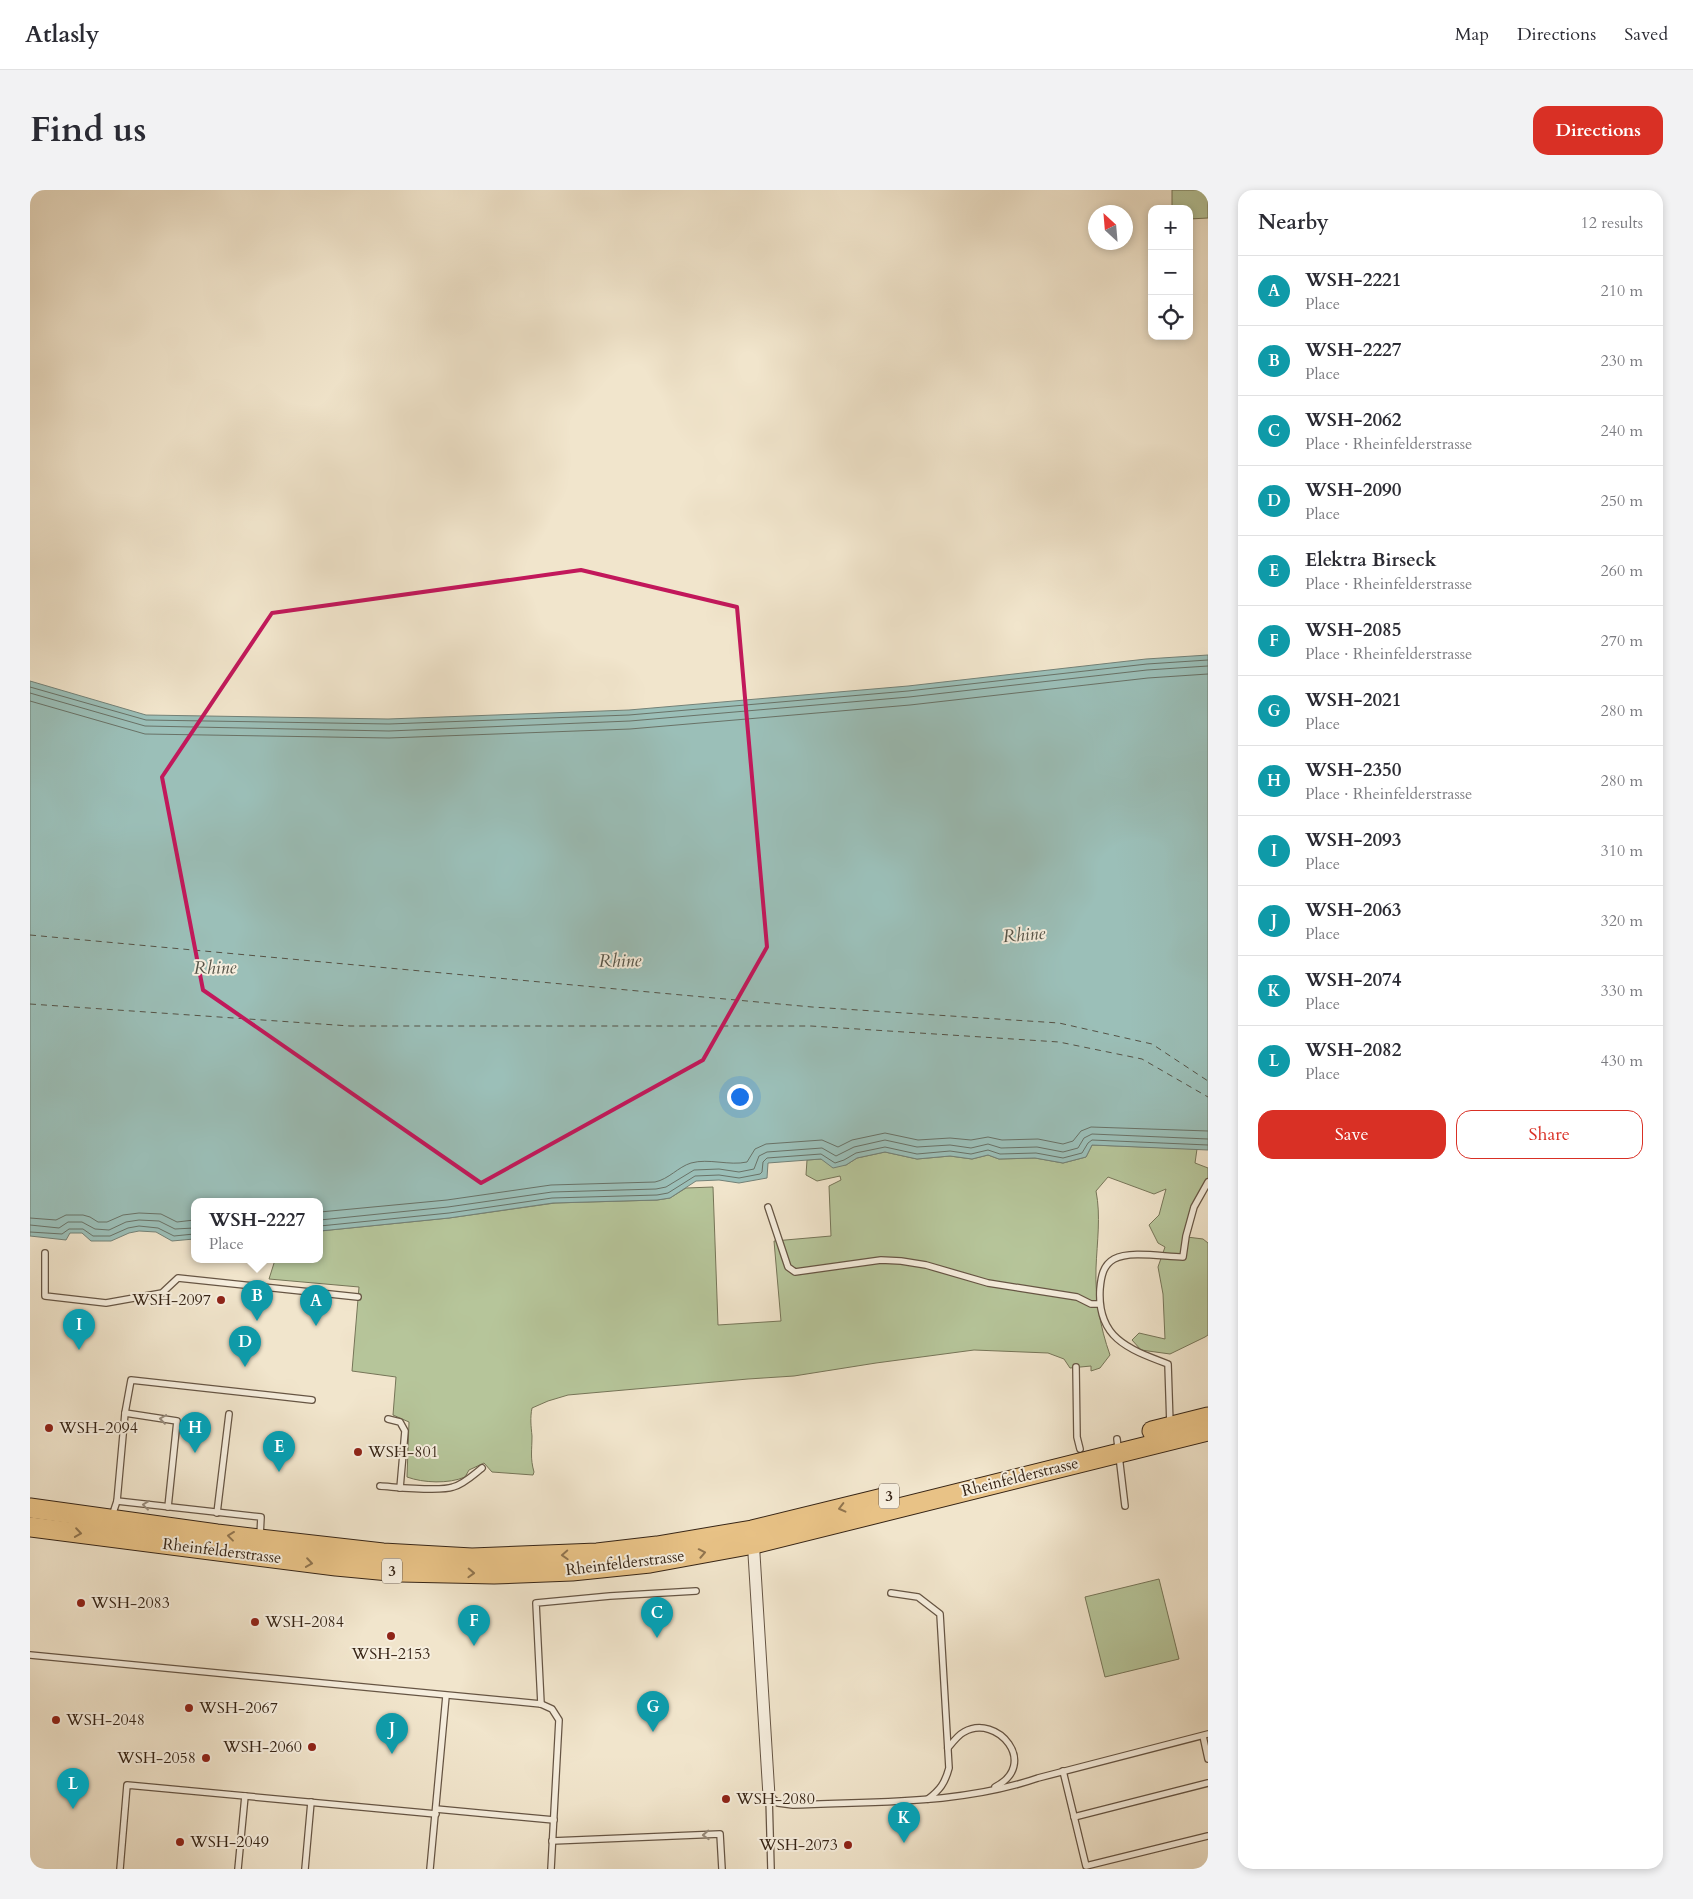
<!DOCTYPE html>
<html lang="en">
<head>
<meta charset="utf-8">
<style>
	:root { --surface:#fff; --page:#f2f2f3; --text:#2b2b33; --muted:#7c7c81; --line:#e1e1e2; --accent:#d93025 }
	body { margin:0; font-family:Cardo,serif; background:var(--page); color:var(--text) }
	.controls { position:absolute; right:15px; top:15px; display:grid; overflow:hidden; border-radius:10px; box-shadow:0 2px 8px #0003 }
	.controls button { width:45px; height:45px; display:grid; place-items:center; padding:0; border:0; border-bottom:1px solid var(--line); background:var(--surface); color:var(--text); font:25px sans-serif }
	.compass { position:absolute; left:1058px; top:15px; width:45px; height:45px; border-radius:50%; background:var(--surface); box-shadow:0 2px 8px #0003; rotate:334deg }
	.you { position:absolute; left:709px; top:906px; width:18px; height:18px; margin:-12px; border:4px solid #fff; border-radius:50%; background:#1a73e8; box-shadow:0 0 0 8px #1a73e833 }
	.badge { display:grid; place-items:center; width:32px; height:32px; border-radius:50%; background:var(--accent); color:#fff; font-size:16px; font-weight:700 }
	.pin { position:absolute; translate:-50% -41px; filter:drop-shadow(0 1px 2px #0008) }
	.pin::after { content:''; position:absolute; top:26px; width:18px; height:15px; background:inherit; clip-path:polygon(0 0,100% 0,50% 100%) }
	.popup { position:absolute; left:161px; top:1008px; width:132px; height:65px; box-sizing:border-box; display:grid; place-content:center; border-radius:10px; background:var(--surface); filter:drop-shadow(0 1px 4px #0005); font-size:16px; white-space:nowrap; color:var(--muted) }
	.popup b { font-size:19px; color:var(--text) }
	.popup::after { content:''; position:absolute; left:50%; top:100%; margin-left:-10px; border:10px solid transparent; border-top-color:var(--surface) }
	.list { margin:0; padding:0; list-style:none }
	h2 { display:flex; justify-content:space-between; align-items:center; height:65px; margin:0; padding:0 20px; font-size:21px }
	h2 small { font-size:16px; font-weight:400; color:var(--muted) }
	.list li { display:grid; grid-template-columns:32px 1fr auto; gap:15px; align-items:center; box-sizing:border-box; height:70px; padding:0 20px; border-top:1px solid var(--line) }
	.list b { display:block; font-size:19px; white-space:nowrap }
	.list p { margin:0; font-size:16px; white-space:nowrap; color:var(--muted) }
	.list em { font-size:16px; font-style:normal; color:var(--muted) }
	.actions { display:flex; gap:10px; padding:15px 20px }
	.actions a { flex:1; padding:11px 0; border:1px solid var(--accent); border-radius:15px; text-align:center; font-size:18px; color:var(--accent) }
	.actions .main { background:var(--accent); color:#fff }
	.icon { flex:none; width:28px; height:28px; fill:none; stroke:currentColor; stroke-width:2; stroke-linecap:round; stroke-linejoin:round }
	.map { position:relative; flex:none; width:1178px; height:1679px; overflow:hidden; border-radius:15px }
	header { display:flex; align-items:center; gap:30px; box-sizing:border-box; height:70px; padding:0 25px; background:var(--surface); border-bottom:1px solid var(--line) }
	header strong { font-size:24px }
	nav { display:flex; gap:28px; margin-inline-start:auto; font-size:18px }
	.intro { display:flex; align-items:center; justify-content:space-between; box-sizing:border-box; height:120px; padding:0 30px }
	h1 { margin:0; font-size:35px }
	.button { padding:12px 22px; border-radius:15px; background:var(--accent); color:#fff; font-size:18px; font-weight:700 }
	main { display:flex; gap:30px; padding:0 30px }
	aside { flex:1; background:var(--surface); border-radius:15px; box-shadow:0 2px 8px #0003 }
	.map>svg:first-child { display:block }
	.green { fill:#b6c59a; stroke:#767558 }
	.water { fill:#9bbfb8; stroke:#738177 }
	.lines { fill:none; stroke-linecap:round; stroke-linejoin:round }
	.shore { stroke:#697267; stroke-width:1 }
	.ferry { stroke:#555347; stroke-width:1; stroke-dasharray:6 5; stroke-linecap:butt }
	.lane-casing { stroke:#654; stroke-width:8 }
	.street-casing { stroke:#654; stroke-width:13 }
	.primary-casing { stroke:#372516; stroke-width:21 }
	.lane { stroke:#f6eede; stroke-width:5.5 }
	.street { stroke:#f6eede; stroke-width:11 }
	.primary { stroke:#e8c286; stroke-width:19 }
	.oneway { stroke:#968a7a }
	.oneway2 { stroke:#90744e }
	.marked { fill:none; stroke:#c2185b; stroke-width:4; stroke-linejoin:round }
	.poi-dot { fill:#8f2418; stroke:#f6eede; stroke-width:2 }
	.labels { text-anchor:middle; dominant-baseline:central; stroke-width:4; stroke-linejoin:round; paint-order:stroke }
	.shield { fill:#f6eede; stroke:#706152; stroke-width:1 }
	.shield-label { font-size:15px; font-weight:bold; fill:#372516 }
	.poi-label { font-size:16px; fill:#372516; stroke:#f6eede; text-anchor:start }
	.street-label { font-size:16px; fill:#372516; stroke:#f6eede }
	.water-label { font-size:18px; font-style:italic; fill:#555347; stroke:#f6eede }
</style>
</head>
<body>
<header>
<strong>Atlasly</strong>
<nav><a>Map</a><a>Directions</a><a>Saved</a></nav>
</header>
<div class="intro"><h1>Find us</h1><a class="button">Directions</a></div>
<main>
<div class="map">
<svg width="1178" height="1679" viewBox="0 0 1178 1679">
	<rect width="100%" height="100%" fill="#f1e5cc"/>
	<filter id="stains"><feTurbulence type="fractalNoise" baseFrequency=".004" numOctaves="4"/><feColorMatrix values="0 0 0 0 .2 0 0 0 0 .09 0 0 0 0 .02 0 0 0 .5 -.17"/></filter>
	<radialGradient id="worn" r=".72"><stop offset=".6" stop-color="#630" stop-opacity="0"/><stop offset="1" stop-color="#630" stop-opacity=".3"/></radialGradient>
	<g class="green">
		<path d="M1142 0H1178V28L1159 29V19H1142Z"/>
		<path d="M1062 955 1167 959 1165 973 1178 978V992L1164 1017 1157 1047 1173 1049 1178 1053V1145L1175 1147 1140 1164 1111 1160 1102 1150 1109 1143 1135 1149 1133 1104 1128 1077 1135 1057 1128 1053 1119 1035 1129 1025 1136 999 1124 1004 1078 987 1066 1001C1071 1026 1067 1052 1066 1078 1065 1108 1070 1137 1080 1165L1070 1178 1061 1181V1176L1040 1178 1034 1169 1018 1163 944 1160 846 1173 764 1186 718 1189 538 1205 518 1211 502 1218C500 1228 501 1236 502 1246 502 1260 500 1268 504 1282L503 1285 462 1282 454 1273 439 1280 435 1287C419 1294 393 1293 377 1287L379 1232 363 1225 366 1187 322 1181 329 1097 239 1089 245 1070H290V1041L419 1028 525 1013 627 1010 640 1008 656 998 683 997 688 1135 751 1131 744 1051 801 1046 799 996 811 990 810 986 787 991 776 985 777 970 791 969 816 975 827 968 855 962 887 969 920 966 942 969 958 965 969 969 1005 968 1033 973 1056 967Z"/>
		<path d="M1129 1389 1149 1469 1075 1487 1055 1407Z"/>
	</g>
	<path class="water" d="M1178 465V960L1062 955 1056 967 1033 973 1005 968 969 969 958 965 942 969 920 966 887 969 855 962 827 968 816 975 803 978 791 969 738 973 737 988 709 993 689 990 666 991 640 1008 627 1010 523 1013 419 1028 290 1041V1012H164V1049L142 1051 126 1042 109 1041 99 1043 81 1051H61L52 1043H40L36 1050 0 1046V491L116 525 358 529 599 520 878 496 1116 469Z"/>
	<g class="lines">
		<g class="shore">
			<path d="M0 497 116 530 359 534 599 525 878 501 1117 474 1178 470"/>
			<path d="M0 503 115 536 359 541 600 531 879 507 1117 480 1178 476"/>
			<path d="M0 511 115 544 359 548 600 539 880 515 1118 488 1178 484"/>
			<path d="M290 1022 417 1010 521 995 625 992C639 989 648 977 661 973 679 968 699 976 717 972L725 959 736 954 792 950 808 957 822 950 855 943 888 950 920 948 941 950 958 947 972 950 1008 949 1033 954 1043 951 1051 941 1061 937 1178 941"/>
			<path d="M0 1028 26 1030 36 1025H53L60 1027 68 1032H77L93 1025 109 1023 131 1024 147 1032 164 1030"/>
			<path d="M290 1030 418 1017 522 1002 626 999 636 997 664 980 689 979 709 982 724 979 729 966 737 962 792 958 806 966 824 957 855 950 887 957 920 955 941 958 958 954 971 958 1007 957 1033 962 1048 958 1054 948 1062 944 1178 949"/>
			<path d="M0 1035 29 1038 38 1032H52L65 1039 79 1040 96 1032 109 1030 129 1031 145 1039 164 1038"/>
			<path d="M290 1036 419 1023 522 1008 627 1005 638 1003 665 986 689 985 709 988 730 984 732 982 733 972 737 968 791 964 805 973 814 970 826 963 855 957 887 964 920 961 941 964 958 960 970 964 1006 963 1033 968 1052 963 1058 953 1062 950 1178 955"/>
			<path d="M0 1042 32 1044 39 1039H53L63 1046H80L98 1038 109 1036 128 1038 144 1046 164 1044"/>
		</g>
		<g class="ferry">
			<path d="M0 745 782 817 1029 833 1122 854 1178 891"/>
			<path d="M0 814 320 836H781L1029 852 1112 869 1178 907"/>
		</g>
		<defs>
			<g id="lane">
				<path d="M738 1017 758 1077 765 1082 851 1070 871 1071 896 1075 958 1093 1047 1107 1061 1114H1069"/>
				<path d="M15 1063V1106L76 1113 132 1103 148 1088 328 1107"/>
				<path d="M1046 1177 1047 1247 1050 1259"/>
				<path d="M95 1223 147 1231 138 1317"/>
				<path d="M358 1229 370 1232 375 1241 370 1298"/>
				<path d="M1140 1235 1138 1174C1098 1159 1067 1148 1070 1099 1071 1087 1073 1075 1084 1069 1100 1060 1135 1067 1153 1067L1156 1046 1164 1017 1178 992"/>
				<path d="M1087 1249 1095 1316"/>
				<path d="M350 1296C366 1297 409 1302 423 1297 434 1294 443 1285 452 1278"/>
				<path d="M87 1311 231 1327 230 1346"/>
				<path d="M187 1323 199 1224"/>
				<path d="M82 1326 87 1311 95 1223 101 1190 282 1210"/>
				<path d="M861 1403 888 1407 910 1424 919 1578C915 1593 910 1600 898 1609"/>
				<path d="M0 1465 511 1514 522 1519 529 1530 521 1679"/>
				<path d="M511 1514 506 1413 580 1406 666 1401"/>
				<path d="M1173 1546 1178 1569"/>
				<path d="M918 1558C922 1553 928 1545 934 1542 967 1523 1010 1574 965 1597"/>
				<path d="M1033 1581 1056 1676 1178 1646"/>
				<path d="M739 1606 748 1613 763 1615C844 1611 930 1615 1008 1588L1178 1544"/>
				<path d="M739 1606 741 1679"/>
				<path d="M406 1619 524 1630"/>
				<path d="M1044 1627 1178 1593"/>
				<path d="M522 1651 690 1644 692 1679"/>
				<path d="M90 1679 97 1595 406 1624"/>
				<path d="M208 1679 215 1606"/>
				<path d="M275 1679 281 1612"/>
				<path d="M400 1679 416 1506"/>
			</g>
			<path id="street" d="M723 1348 739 1606"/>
			<g id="primary">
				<path d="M1122 1241 1178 1227"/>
				<path d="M0 1318 187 1344 353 1363 442 1368 567 1363 627 1356 722 1340 857 1307"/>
				<path d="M0 1337 306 1376 370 1382 464 1384 542 1381 620 1373 724 1354 1178 1241"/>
			</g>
		</defs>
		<use href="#lane" class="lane-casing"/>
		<use href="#street" class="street-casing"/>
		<use href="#primary" class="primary-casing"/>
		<use href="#lane" class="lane"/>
		<use href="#street" class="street"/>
		<use href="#primary" class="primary"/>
	</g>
	<defs><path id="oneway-chevron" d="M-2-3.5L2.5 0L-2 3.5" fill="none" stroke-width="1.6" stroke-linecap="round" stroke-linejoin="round" transform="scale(1.25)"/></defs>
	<g class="oneway">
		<use href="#oneway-chevron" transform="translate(133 1229) rotate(-172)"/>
		<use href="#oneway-chevron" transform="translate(116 1315) rotate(-173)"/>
		<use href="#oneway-chevron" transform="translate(676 1645) rotate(178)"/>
	</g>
	<g class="oneway2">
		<use href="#oneway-chevron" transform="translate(812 1318) rotate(166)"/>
		<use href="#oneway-chevron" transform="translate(48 1343) rotate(8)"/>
		<use href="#oneway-chevron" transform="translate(201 1346) rotate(-173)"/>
		<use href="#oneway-chevron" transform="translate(672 1363) rotate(-11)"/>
		<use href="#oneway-chevron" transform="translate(535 1365) rotate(177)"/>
		<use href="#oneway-chevron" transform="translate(279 1373) rotate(8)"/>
		<use href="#oneway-chevron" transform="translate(441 1383) rotate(2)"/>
	</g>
	<path class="marked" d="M551 380 707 417 737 757 673 870 451 993 173 800 132 587 242 423Z"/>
	<g class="poi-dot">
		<circle cx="191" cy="1110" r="5"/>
		<circle cx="19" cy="1238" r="5"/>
		<circle cx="328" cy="1262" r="5"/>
		<circle cx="51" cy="1413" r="5"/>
		<circle cx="225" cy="1432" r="5"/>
		<circle cx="361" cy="1446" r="5"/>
		<circle cx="159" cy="1518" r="5"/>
		<circle cx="26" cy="1530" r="5"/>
		<circle cx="282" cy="1557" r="5"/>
		<circle cx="176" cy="1568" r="5"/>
		<circle cx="696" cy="1609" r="5"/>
		<circle cx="150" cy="1652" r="5"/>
		<circle cx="818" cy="1655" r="5"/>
	</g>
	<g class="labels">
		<g class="shield">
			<rect x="849" y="1293.5" width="20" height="25" rx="4"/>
			<rect x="352" y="1368.5" width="20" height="25" rx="4"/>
		</g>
		<g class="shield-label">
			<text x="859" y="1306">3</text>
			<text x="362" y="1381">3</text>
		</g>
		<g class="poi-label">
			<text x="181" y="1110" text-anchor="end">WSH-2097</text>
			<text x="29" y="1238">WSH-2094</text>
			<text x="338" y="1262">WSH-801</text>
			<text x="61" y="1413">WSH-2083</text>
			<text x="235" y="1432">WSH-2084</text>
			<text x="361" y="1464" text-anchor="middle">WSH-2153</text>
			<text x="169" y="1518">WSH-2067</text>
			<text x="36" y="1530">WSH-2048</text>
			<text x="272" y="1557" text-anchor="end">WSH-2060</text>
			<text x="166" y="1568" text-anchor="end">WSH-2058</text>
			<text x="706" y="1609">WSH-2080</text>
			<text x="160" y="1652">WSH-2049</text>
			<text x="808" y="1655" text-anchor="end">WSH-2073</text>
		</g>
		<g class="street-label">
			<text transform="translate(990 1287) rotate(-14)">Rheinfelderstrasse</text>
			<text transform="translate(192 1361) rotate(7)">Rheinfelderstrasse</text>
			<text transform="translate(595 1373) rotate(-7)">Rheinfelderstrasse</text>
		</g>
		<g class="water-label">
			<text transform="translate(994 745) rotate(-5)">Rhine</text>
			<text transform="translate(590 771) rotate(-1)">Rhine</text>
			<text transform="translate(185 778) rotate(-1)">Rhine</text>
		</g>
	</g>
	<rect width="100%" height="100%" filter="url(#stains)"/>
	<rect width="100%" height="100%" fill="url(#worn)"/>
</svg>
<div class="controls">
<button>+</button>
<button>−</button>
<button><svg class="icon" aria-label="locate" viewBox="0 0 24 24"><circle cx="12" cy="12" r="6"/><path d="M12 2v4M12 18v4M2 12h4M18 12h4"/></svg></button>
</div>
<svg class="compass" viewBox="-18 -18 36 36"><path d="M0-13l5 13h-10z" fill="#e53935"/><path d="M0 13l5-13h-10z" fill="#7c7c81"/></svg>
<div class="you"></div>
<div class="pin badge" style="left:286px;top:1136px;background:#0f9aa8">A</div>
<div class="pin badge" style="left:227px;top:1131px;background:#0f9aa8">B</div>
<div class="popup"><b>WSH-2227</b>Place</div>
<div class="pin badge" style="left:627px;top:1448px;background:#0f9aa8">C</div>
<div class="pin badge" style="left:215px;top:1177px;background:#0f9aa8">D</div>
<div class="pin badge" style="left:249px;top:1282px;background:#0f9aa8">E</div>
<div class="pin badge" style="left:444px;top:1456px;background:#0f9aa8">F</div>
<div class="pin badge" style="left:623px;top:1542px;background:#0f9aa8">G</div>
<div class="pin badge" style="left:165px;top:1263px;background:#0f9aa8">H</div>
<div class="pin badge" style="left:49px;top:1160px;background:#0f9aa8">I</div>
<div class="pin badge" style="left:362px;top:1564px;background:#0f9aa8">J</div>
<div class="pin badge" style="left:874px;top:1653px;background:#0f9aa8">K</div>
<div class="pin badge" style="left:43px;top:1619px;background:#0f9aa8">L</div>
</div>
<aside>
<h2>Nearby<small>12 results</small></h2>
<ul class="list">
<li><span class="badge" style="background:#0f9aa8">A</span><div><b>WSH-2221</b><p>Place</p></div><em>210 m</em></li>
<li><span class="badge" style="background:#0f9aa8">B</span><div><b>WSH-2227</b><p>Place</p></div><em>230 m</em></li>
<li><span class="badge" style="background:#0f9aa8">C</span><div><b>WSH-2062</b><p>Place · Rheinfelderstrasse</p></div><em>240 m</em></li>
<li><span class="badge" style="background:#0f9aa8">D</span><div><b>WSH-2090</b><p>Place</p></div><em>250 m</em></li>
<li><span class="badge" style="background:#0f9aa8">E</span><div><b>Elektra Birseck</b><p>Place · Rheinfelderstrasse</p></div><em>260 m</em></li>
<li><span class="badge" style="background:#0f9aa8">F</span><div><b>WSH-2085</b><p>Place · Rheinfelderstrasse</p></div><em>270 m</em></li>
<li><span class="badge" style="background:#0f9aa8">G</span><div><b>WSH-2021</b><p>Place</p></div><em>280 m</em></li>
<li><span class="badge" style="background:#0f9aa8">H</span><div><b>WSH-2350</b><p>Place · Rheinfelderstrasse</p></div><em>280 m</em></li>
<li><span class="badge" style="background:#0f9aa8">I</span><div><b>WSH-2093</b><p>Place</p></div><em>310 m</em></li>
<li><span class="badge" style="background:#0f9aa8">J</span><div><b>WSH-2063</b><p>Place</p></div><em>320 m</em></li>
<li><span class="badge" style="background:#0f9aa8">K</span><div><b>WSH-2074</b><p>Place</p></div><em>330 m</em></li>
<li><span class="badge" style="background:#0f9aa8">L</span><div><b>WSH-2082</b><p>Place</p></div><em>430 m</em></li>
</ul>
<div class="actions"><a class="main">Save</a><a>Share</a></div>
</aside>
</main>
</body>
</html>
